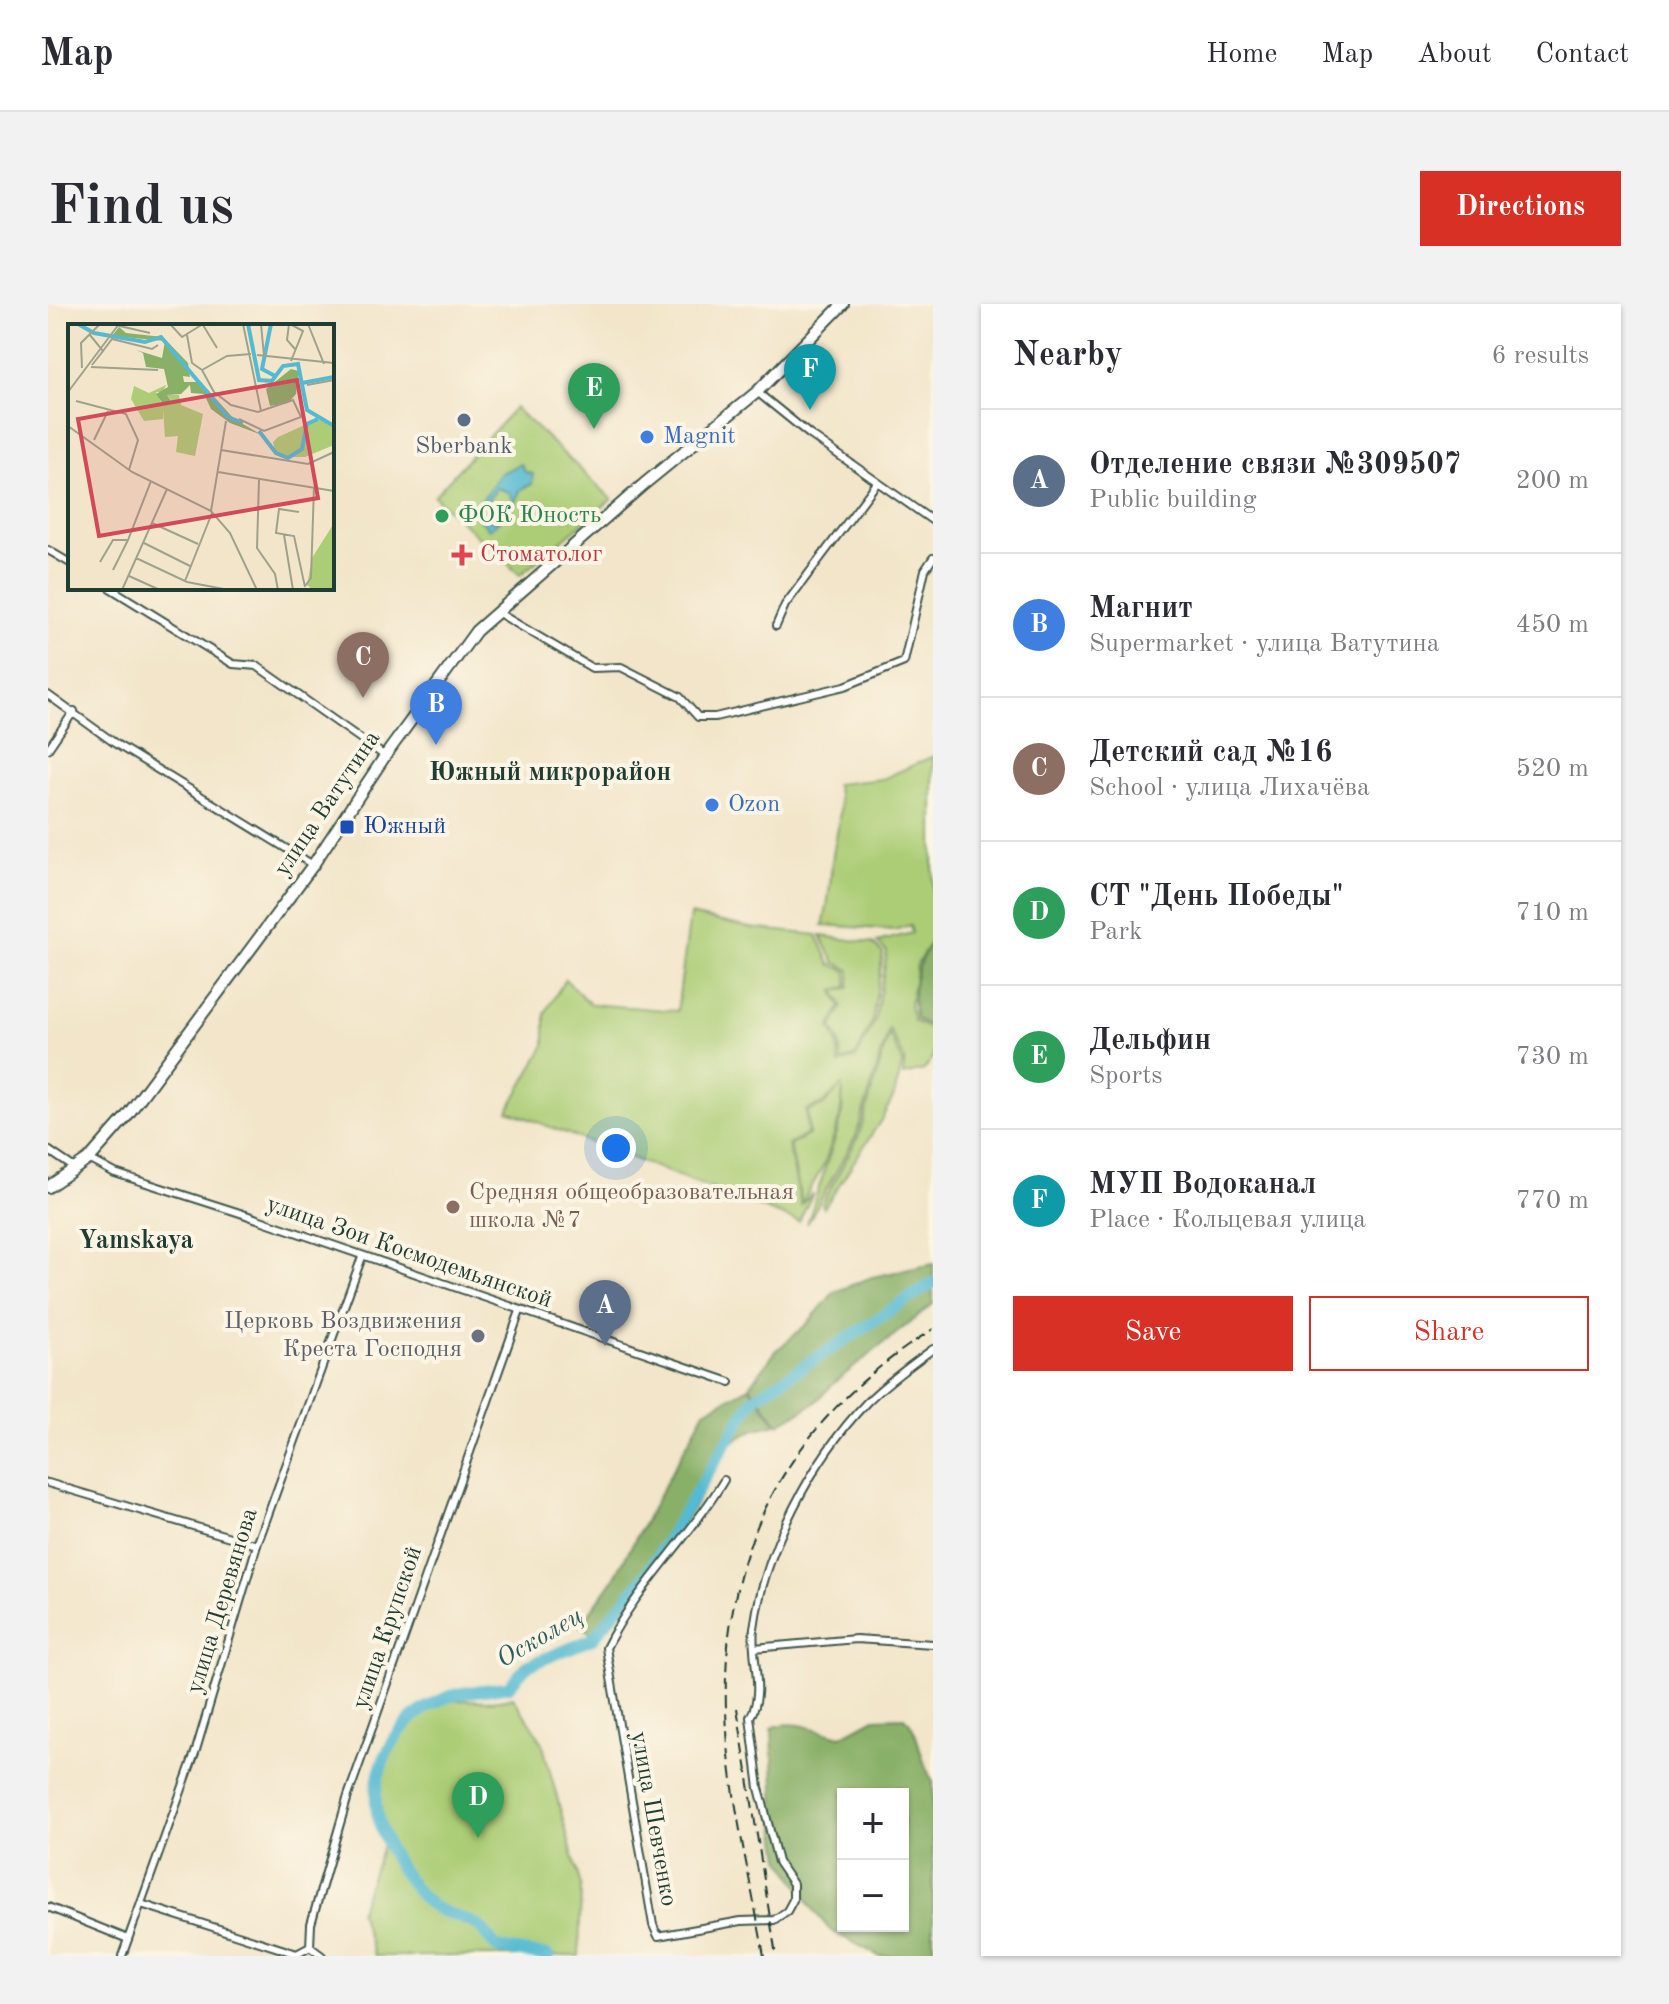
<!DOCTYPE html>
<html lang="en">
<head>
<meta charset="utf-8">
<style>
	:root { --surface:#fff; --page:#f2f2f3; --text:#2b2b33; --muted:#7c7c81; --line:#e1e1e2; --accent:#d93025 }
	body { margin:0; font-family:"Old Standard TT",serif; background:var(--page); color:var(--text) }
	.controls { position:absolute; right:24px; bottom:24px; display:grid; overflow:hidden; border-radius:0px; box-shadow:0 2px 6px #0004 }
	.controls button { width:72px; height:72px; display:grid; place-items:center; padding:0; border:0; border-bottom:2px solid var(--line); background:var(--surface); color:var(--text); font:40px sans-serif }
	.you { position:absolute; left:568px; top:844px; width:28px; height:28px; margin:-20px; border:6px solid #fff; border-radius:50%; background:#1a73e8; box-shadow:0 0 0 12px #1a73e833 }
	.badge { display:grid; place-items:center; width:52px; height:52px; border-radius:50%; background:var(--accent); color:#fff; font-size:26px; font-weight:700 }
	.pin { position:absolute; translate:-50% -66px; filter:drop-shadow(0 2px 4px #0008) }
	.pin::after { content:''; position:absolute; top:42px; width:28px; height:24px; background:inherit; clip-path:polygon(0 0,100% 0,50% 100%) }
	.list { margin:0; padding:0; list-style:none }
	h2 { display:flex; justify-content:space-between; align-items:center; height:104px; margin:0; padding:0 32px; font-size:34px }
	h2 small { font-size:26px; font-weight:400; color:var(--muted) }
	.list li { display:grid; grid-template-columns:52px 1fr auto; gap:24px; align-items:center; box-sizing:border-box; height:144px; padding:0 32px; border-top:2px solid var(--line) }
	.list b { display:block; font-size:30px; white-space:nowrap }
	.list p { margin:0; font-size:26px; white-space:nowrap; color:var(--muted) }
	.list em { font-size:26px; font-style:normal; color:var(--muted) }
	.actions { display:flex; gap:16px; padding:24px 32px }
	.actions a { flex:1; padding:18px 0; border:2px solid var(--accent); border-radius:0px; text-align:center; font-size:28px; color:var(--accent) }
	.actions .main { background:var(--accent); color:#fff }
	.map { position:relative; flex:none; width:885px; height:1652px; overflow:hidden; border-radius:0px }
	header { display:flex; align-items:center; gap:48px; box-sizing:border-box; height:112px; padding:0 40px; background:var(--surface); border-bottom:2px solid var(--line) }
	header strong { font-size:38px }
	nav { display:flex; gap:44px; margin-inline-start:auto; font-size:28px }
	.intro { display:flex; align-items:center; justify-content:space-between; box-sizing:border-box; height:192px; padding:0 48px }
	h1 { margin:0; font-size:56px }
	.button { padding:20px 36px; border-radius:0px; background:var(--accent); color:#fff; font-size:28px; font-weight:700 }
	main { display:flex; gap:48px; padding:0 48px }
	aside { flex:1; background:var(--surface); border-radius:0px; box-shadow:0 2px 6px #0004 }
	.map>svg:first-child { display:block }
	.green { fill:#accd76; stroke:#668555; stroke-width:2 }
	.forest { fill:#89b067; stroke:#54764e; stroke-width:2; fill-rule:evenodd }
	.water { fill:#54bad2; stroke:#3a7c83; stroke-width:2 }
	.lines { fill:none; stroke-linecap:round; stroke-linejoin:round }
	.river { stroke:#54bad2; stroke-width:12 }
	.minor-casing { stroke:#3f564a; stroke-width:10 }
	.primary-casing { stroke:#3f564a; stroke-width:14 }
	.minor { stroke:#fff; stroke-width:6 }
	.primary { stroke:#fff; stroke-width:10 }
	.rail { stroke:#1f3d34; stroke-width:2; stroke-dasharray:12 6; stroke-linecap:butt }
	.service-dot { fill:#5c6f8a; stroke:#fcf5e5; stroke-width:3 }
	.shop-dot { fill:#3f7fe0; stroke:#fcf5e5; stroke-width:3 }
	.leisure-dot { fill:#2e9e5b; stroke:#fcf5e5; stroke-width:3 }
	.health-dot { fill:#e0444e; stroke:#fcf5e5; stroke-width:3 }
	.transit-dot { fill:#1a4fb4; stroke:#fcf5e5; stroke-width:3 }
	.education-dot { fill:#8d6e63; stroke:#fcf5e5; stroke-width:3 }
	.worship-dot { fill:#6b7280; stroke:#fcf5e5; stroke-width:3 }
	.labels { text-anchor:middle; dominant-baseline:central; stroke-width:8; stroke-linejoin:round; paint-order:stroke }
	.shop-label { font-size:24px; fill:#366cbe; stroke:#fcf5e5; text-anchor:start }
	.service-label { font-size:24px; fill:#4e5e75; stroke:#fcf5e5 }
	.leisure-label { font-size:24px; fill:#27864d; stroke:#fcf5e5; text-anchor:start }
	.health-label { font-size:24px; fill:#be3a42; stroke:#fcf5e5; text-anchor:start }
	.street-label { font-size:24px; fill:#1f3d34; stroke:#fcf5e5 }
	.transit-label { font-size:24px; fill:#164399; stroke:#fcf5e5; text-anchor:start }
	.education-label { font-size:24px; fill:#785e54; stroke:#fcf5e5; text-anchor:start }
	.worship-label { font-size:24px; fill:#5b616d; stroke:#fcf5e5; text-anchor:end }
	.neighbourhood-label { font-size:26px; font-weight:bold; fill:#1f3d34; stroke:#fcf5e5 }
	.water-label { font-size:26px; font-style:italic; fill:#2c5c5c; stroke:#fcf5e5 }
	.inset-river { fill:none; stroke:#54bad2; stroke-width:4 }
	.inset-road { fill:none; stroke:#9ea28d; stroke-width:2 }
	.view { fill:#d1495b; fill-opacity:0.15; stroke:#d1495b; stroke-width:4 }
	.inset-edge { fill:none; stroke:#1f3d34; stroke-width:4 }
</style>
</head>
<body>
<header>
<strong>Map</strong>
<nav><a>Home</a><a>Map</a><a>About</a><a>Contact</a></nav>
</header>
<div class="intro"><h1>Find us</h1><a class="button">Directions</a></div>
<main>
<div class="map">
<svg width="885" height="1652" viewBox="0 0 885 1652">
	<rect width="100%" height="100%" fill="#fcf5e5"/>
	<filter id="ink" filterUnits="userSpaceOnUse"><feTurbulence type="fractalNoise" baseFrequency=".0125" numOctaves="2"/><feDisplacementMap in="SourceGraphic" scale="16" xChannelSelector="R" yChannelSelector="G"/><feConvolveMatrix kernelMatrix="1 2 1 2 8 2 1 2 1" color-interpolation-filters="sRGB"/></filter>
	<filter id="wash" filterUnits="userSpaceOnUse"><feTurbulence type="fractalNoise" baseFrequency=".006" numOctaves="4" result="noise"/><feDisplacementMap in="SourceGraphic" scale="32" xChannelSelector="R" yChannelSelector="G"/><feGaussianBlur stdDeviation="1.8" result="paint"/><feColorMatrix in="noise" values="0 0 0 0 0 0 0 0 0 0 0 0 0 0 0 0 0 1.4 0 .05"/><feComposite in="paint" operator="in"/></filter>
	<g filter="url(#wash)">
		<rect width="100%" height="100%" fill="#f2e5c9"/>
		<g class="green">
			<path d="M467 104 564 195 472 271 386 192Z"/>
			<path d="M885 452V634L869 660 862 701 866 717 885 727V753L876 766 855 771 857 756 841 725 808 832 759 920 794 813 795 785 792 813 776 861 754 899 742 841 761 831 760 807 775 802 795 781 774 800 758 806 759 830 740 841 753 901 765 889 751 918 460 807 497 741V709L517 675 542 700 629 707 642 611 702 624 769 631 782 660 799 667V683L785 686 793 702 782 723 789 738 791 760 808 754 827 716 839 648 829 638 864 629 862 621 847 626 775 621C781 599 782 581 784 559 787 530 798 508 787 480L835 475Z"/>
			<path d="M773 632 824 639 835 649 824 718 808 752 793 757 791 736 784 723 795 702 787 687 801 684 802 666 786 658Z"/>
			<path d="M841 730 855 758 846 792 833 816 776 904 774 900 811 831Z"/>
			<path d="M465 1393 494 1438 533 1582 531 1652C506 1652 477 1651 452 1643 441 1640 438 1624 427 1618 410 1610 392 1608 378 1594 323 1541 311 1450 382 1405 409 1388 437 1403 465 1393Z"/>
			<path d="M336 1537 344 1557 378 1600 395 1611 426 1622 448 1646 488 1652H327L311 1608Z"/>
		</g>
		<g class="forest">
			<path d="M885 637V724L868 715C861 689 868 657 885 637Z"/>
			<path d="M885 960V1000L785 1080 766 1100 731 1120 702 1082 728 1047 759 1020 786 988 824 973Z"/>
			<path d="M701 1083 729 1120 705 1126 681 1140 622 1246 548 1332 532 1322 565 1276 657 1107Z"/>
			<path d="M857 1413C874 1432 871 1458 885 1477V1652H831L782 1626 766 1607 733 1554 727 1515 724 1424C747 1414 770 1427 793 1432L826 1414ZM855 1490V1622H795V1490Z"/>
		</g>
		<path class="water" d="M473 160 477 168 485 170 484 180 472 186 467 199 461 188 449 184 433 206 440 216 452 217 441 225 425 209 453 169Z"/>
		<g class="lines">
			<path class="river" d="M501 1652 449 1644C442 1637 438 1627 429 1621 411 1611 390 1610 375 1594 355 1572 337 1543 330 1514 319 1467 351 1412 395 1395 416 1386 439 1387 461 1382L479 1362 544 1335 596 1274 705 1095 885 979"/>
		</g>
	</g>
	<g filter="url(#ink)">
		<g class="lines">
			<defs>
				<g id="minor">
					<path d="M709 88 761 130 885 217"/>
					<path d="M0 246 22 259"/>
					<path d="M62 284 185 360 209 362 337 452"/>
					<path d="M449 308 544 364 573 363 632 393 650 413H667L797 382 856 358 877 266 885 254"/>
					<path d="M728 322 737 301 828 180"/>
					<path d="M0 391 68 440 265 561"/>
					<path d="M0 445 26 407"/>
					<path d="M0 846 28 865"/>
					<path d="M41 855 67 869 192 909 682 1078"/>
					<path d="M676 1176C641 1235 588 1283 558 1344L605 1621 610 1632 693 1617 726 1616 739 1607 745 1596V1580L730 1558 711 1484 702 1413C718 1389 702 1352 706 1324 716 1247 765 1154 819 1098 838 1079 863 1061 885 1045"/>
					<path d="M0 1179 209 1241"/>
					<path d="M706 1344 808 1335 885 1340"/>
					<path d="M93 1600 249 1650 262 1643"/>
					<path d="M0 1603 80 1635"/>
					<path d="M74 1652 148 1446 209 1241 314 953"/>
					<path d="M274 1652 262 1643 263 1620 300 1492 472 1007"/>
				</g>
				<path id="primary" d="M0 883 41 855 78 813 265 561 337 452 428 327 596 180 709 88 795 0"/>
			</defs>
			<use href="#minor" class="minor-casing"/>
			<use href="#primary" class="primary-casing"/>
			<use href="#minor" class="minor"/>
			<use href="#primary" class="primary"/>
			<g class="rail">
				<path d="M689 1404 728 1652"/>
				<path d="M716 1652C702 1571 680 1488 678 1405 673 1237 745 1114 885 1025"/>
			</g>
		</g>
	</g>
	<circle class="service-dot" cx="416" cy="116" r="8"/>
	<g class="shop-dot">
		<circle cx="599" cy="133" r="8"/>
		<circle cx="664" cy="501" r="8"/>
	</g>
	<circle class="leisure-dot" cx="394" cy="212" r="8"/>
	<path class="health-dot" d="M410 239h8v8h8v8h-8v8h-8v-8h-8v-8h8z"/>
	<rect class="transit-dot" x="291" y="515" width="16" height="16" rx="4"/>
	<circle class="education-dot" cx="405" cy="903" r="8"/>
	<circle class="worship-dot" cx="430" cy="1032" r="8"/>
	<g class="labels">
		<g class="shop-label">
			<text x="615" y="133">Magnit</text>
			<text x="680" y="501">Ozon</text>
		</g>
		<g class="service-label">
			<text x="416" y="143">Sberbank</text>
		</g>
		<g class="leisure-label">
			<text x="410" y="212">ФОК Юность</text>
		</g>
		<g class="health-label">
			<text x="432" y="251">Стоматолог</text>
		</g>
		<g class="street-label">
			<text transform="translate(280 500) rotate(-56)">улица Ватутина</text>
			<text transform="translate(361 949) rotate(19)">улица Зои Космодемьянской</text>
			<text transform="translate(175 1297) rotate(-73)">улица Деревянова</text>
			<text transform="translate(340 1324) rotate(-71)">улица Крупской</text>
			<text transform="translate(605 1515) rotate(80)">улица Шевченко</text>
		</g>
		<g class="transit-label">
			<text x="315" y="523">Южный</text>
		</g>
		<g class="education-label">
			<text x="421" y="889">Средняя общеобразовательная<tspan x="421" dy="28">школа №7</tspan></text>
		</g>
		<g class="worship-label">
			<text x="414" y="1018">Церковь Воздвижения<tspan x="414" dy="28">Креста Господня</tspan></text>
		</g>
		<g class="neighbourhood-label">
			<text x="502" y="469">Южный микрорайон</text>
			<text x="88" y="937">Yamskaya</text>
		</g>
		<g class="water-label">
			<text transform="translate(492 1334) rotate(-30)">Осколец</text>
		</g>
	</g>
	<g transform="translate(20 20)">
		<rect width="266" height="266" fill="#f2e5c9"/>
		<path d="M98 61 95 68H88L94 80H106L99 71H111L113 81 135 90 127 132 108 128 110 112 97 113 95 85V95L76 97 63 75 66 62 81 69ZM250 95 266 102V121L237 133H217L207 127 205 118 210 113ZM266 199V266H245L239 261 244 234Z" fill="#accd76"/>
		<path d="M51 3 58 9 95 13 120 39 122 53 115 52 116 58H133L166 95 194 111 162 99 143 85 136 70 123 69 122 61 113 70 99 71 105 80H95L88 70 100 63 96 45 78 43 75 29 68 26 94 34 97 17 44 12ZM223 45 231 47 228 70 220 79 202 82 198 65Z" fill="#89b067"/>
		<path class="inset-river" d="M10 0 26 9 77 18 93 13 160 93 175 99M180 0 191 56 204 57 215 42 230 40 239 86 266 102M203 0 194 45 209 53M234 59 266 53M191 107 208 129 220 134 234 125 239 100 250 95"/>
		<path class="inset-road" d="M43 0 82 9M102 0 114 13 135 0M175 0 193 87M193 0 196 32M221 0 219 16 227 25M222 0 235 7 223 37M240 0 256 40M135 1 149 24M22 11 35 27 24 41M119 11 124 39 134 46M35 27 44 15 84 25 90 21M189 31 266 39M23 43 90 46M14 44 13 19 32 0M134 46 146 68 163 81 190 88 225 76 233 93 196 107 171 95M134 46 159 32 183 30M239 61 266 56M0 68 51 0M8 77 58 90 70 116 61 146M0 102 64 148 143 187 162 209 189 266M26 116 40 87M153 126 240 140 266 128M150 148 266 167M191 156 189 224 207 250 210 266M143 187 158 97M231 188 211 185 208 209 226 212 237 263M84 199 130 220M216 211 225 266M76 219 122 242M68 234 119 258 161 266M32 238 45 216H60L83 157M45 246 60 216M61 252 92 266M117 257 144 189M237 262 243 254 246 163M54 266 99 165"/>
		<path class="view" d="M229 56 250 174 31 212 10 95Z"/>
		<rect width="266" height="266" class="inset-edge"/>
	</g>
</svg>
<div class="controls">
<button>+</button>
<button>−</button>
</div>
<div class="you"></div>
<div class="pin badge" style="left:557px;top:1042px;background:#5c6f8a">A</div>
<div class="pin badge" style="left:388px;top:441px;background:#3f7fe0">B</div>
<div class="pin badge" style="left:315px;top:394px;background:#8d6e63">C</div>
<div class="pin badge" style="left:430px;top:1534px;background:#2e9e5b">D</div>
<div class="pin badge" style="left:546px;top:125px;background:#2e9e5b">E</div>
<div class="pin badge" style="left:762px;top:106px;background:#0f9aa8">F</div>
</div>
<aside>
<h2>Nearby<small>6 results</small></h2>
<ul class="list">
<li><span class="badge" style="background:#5c6f8a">A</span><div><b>Отделение связи №309507</b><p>Public building</p></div><em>200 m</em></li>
<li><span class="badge" style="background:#3f7fe0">B</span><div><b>Магнит</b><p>Supermarket · улица Ватутина</p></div><em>450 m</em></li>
<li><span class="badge" style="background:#8d6e63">C</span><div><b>Детский сад №16</b><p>School · улица Лихачёва</p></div><em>520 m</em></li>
<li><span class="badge" style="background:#2e9e5b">D</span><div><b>СТ &quot;День Победы&quot;</b><p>Park</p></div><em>710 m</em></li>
<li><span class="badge" style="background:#2e9e5b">E</span><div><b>Дельфин</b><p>Sports</p></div><em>730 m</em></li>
<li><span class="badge" style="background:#0f9aa8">F</span><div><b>МУП Водоканал</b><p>Place · Кольцевая улица</p></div><em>770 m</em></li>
</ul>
<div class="actions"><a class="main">Save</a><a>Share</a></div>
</aside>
</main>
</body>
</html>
